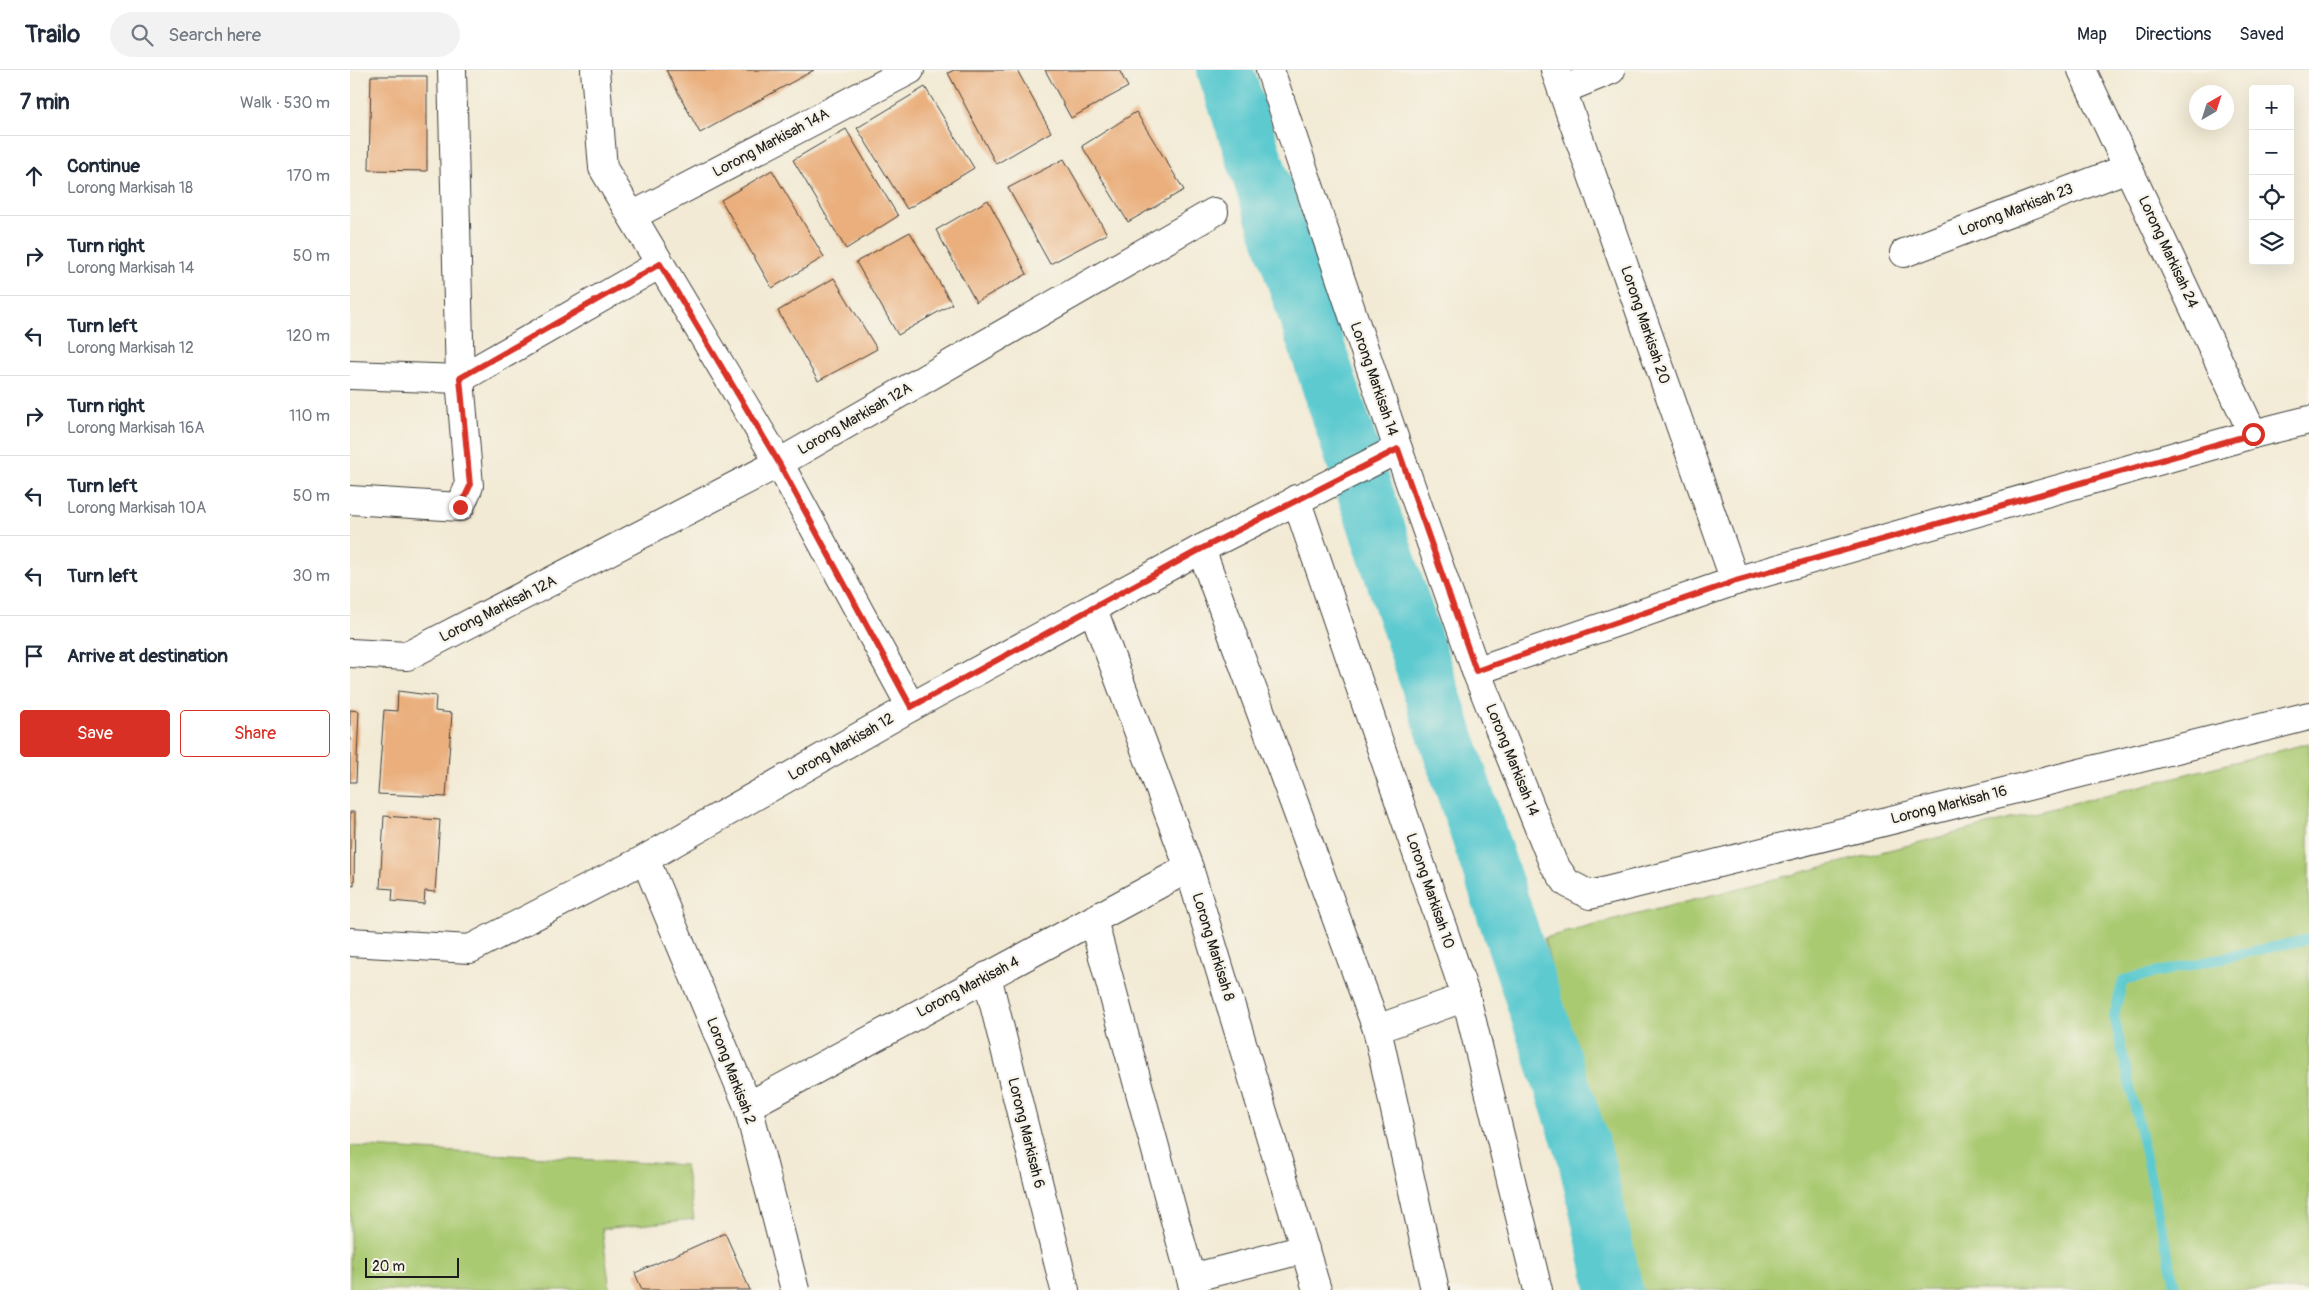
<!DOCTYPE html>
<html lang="en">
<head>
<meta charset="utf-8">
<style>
	:root { --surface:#fff; --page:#f2f2f3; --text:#1f2937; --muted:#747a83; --line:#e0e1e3; --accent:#d93025 }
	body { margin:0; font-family:Pangolin,sans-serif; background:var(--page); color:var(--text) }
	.controls { position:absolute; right:15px; top:15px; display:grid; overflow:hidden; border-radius:5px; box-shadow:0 5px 20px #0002 }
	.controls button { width:45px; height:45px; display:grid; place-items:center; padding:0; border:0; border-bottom:1px solid var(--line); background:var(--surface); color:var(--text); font:25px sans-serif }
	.compass { position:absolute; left:1839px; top:15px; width:45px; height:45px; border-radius:50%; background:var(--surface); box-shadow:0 5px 20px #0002; rotate:39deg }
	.scale { position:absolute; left:15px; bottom:12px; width:94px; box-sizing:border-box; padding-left:5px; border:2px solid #1c1c1c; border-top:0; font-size:14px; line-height:18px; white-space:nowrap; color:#1c1c1c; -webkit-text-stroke:4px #f7f3e8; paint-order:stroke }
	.stop { position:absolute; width:15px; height:15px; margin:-11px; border:4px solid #d93025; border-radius:50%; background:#fff }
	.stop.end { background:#d93025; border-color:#fff; box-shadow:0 1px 5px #0008 }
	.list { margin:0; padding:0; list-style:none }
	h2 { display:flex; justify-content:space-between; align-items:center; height:65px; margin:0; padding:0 20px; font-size:21px }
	h2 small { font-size:16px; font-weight:400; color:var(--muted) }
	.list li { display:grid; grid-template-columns:32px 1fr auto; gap:15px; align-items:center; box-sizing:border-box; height:80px; padding:0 20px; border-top:1px solid var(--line) }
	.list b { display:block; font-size:19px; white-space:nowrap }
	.list p { margin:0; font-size:16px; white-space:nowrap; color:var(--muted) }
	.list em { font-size:16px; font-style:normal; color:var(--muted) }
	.actions { display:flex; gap:10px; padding:15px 20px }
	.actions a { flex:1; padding:11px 0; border:1px solid var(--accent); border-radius:5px; text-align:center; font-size:18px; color:var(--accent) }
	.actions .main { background:var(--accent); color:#fff }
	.icon { flex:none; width:28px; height:28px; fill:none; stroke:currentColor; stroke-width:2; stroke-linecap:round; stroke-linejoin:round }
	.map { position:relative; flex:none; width:1959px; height:1220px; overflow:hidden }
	header { display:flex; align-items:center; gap:30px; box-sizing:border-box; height:70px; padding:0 25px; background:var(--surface); border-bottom:1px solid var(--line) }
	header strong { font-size:24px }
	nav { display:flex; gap:28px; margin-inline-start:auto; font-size:18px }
	.search { width:350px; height:45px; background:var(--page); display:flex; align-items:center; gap:12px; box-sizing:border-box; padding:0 18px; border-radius:28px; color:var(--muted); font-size:19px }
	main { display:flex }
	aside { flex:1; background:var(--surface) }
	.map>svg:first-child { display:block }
	.green { fill:#aaca72; stroke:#637347 }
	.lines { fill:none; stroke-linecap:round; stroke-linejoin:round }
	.stream { stroke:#5dcad0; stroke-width:10 }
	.river { stroke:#5dcad0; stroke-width:56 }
	.building { fill:#eaaf7d }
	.minor-casing { stroke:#3c3b38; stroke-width:30 }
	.minor { stroke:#fff; stroke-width:28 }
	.route { stroke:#d93025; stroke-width:6 }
	.labels { text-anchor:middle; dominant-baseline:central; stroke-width:4.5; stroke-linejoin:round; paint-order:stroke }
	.street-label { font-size:15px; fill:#1c1c1c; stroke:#f7f3e8 }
</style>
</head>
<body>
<header>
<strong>Trailo</strong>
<div class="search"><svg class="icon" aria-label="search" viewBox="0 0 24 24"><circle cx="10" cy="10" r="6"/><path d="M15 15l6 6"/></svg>Search here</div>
<nav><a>Map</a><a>Directions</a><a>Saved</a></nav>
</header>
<main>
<aside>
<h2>7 min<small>Walk · 530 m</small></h2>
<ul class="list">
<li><svg class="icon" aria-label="ahead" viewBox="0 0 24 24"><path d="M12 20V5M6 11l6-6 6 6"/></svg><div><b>Continue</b><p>Lorong Markisah 18</p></div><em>170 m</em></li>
<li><svg class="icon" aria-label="right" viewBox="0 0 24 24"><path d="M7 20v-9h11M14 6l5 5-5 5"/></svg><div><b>Turn right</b><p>Lorong Markisah 14</p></div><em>50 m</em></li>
<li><svg class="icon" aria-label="left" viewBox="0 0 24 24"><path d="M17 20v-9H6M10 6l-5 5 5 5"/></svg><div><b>Turn left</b><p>Lorong Markisah 12</p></div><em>120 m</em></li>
<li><svg class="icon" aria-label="right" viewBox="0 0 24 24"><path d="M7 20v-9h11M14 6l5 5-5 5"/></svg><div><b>Turn right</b><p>Lorong Markisah 16A</p></div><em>110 m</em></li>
<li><svg class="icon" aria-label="left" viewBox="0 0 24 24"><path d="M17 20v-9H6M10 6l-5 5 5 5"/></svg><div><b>Turn left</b><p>Lorong Markisah 10A</p></div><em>50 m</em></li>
<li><svg class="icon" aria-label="left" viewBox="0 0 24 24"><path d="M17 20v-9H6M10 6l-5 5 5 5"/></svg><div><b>Turn left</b></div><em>30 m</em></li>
<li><svg class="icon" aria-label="arrive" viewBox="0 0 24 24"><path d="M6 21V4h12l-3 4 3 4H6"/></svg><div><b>Arrive at destination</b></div></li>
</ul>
<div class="actions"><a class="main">Save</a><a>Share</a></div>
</aside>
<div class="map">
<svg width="1959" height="1220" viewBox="0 0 1959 1220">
	<rect width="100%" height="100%" fill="#f7f3e8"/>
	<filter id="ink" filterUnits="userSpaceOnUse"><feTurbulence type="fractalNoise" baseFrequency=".02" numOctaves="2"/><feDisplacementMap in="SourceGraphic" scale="10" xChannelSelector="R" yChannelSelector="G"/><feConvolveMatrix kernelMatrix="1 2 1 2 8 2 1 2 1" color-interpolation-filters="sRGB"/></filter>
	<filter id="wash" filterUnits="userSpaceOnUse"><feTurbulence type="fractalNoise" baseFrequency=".0096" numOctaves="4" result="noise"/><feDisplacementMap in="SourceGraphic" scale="20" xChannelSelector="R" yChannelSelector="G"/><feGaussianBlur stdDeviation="1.12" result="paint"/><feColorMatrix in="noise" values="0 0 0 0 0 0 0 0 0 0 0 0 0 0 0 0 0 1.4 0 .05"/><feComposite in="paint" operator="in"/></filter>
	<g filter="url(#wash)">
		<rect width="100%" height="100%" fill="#f2ead4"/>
		<g class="green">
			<path d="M1959 673V1220H1284L1194 868Z"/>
			<path d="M0 1076 335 1095 344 1149 252 1159 260 1220H0Z"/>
		</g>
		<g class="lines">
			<path class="stream" d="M1826 1220 1764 946 1773 910 1959 869"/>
			<path class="river" d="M875 0 1235 1085 1265 1220"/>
		</g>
		<g id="blocks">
			<g class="building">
				<path d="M316 0H464L350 63Z"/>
				<path d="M604 0H667L701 62 646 94 598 3Z"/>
				<path d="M695 0H769L778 17 721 48Z"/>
				<path d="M21 6H77V101L19 100Z"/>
				<path d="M575 17 624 98 557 139 507 58Z"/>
				<path d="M786 42 834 120 778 152 732 76Z"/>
				<path d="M496 59 548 146 496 179 443 90Z"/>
				<path d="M714 89 757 164 700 194 658 118Z"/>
				<path d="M422 100 474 187 422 218 371 130Z"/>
				<path d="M638 130 677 204 626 232 586 160Z"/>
				<path d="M560 162 602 234 548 265 506 192Z"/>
				<path d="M484 208 527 279 468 311 428 241Z"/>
				<path d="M48 621 86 626 85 641 102 643 96 727 28 724 34 640 47 641Z"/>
				<path d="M0 640 9 641 6 712H0Z"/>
				<path d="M0 742H5L4 816 0 815Z"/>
				<path d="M34 746 90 750 85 822 75 821 74 834 42 831 43 819 30 818Z"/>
				<path d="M375 1163 400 1220H292L285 1203Z"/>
			</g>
		</g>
	</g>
	<g filter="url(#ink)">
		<use href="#blocks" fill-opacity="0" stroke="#3c3b38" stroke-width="1"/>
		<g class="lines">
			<defs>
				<g id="minor">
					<path d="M245 0 253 98 429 393 561 637"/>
					<path d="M920 0 1048 379 1126 601 1203 793 1217 813 1240 825 1959 646"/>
					<path d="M1205 0 1385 511"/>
					<path d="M1732 0 1903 364"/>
					<path d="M1212 20 1261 0"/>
					<path d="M282 146 560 0"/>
					<path d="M1554 183 1778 98"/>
					<path d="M0 305 110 309 310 194"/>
					<path d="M946 429 1116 927 1188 1220"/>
					<path d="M0 430 110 437 119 416 110 309 102 0"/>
					<path d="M851 479 1027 959 1085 1220"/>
					<path d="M743 539 839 798 967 1220"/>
					<path d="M0 583 57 586 429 393 864 142"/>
					<path d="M1126 601 1385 511 1903 364 1959 350"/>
					<path d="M295 789 398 1036 445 1220"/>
					<path d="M743 850 844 1220"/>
					<path d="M0 872 120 879 295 789 561 637 851 479 1048 379"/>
					<path d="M637 906 715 1220"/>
					<path d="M1027 959 1116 927"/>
					<path d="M398 1036 839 798"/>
					<path d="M841 1208 955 1179"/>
				</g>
			</defs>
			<use href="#minor" class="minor-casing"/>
			<use href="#minor" class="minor"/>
		</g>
	</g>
	<g class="lines" filter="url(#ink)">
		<path class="route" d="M110 437 120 416 110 308 310 194 429 393 561 637 851 479 1048 379 1126 601 1386 511 1903 364"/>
	</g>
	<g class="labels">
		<g class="street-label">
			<text transform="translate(421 73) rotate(-28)">Lorong Markisah 14A</text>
			<text transform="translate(1666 140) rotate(-21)">Lorong Markisah 23</text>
			<text transform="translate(1818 182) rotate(65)">Lorong Markisah 24</text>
			<text transform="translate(1295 255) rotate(71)">Lorong Markisah 20</text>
			<text transform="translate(1024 309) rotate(71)">Lorong Markisah 14</text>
			<text transform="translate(505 349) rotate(-30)">Lorong Markisah 12A</text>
			<text transform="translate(148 539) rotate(-27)">Lorong Markisah 12A</text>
			<text transform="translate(491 677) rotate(-30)">Lorong Markisah 12</text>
			<text transform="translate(1162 690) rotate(68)">Lorong Markisah 14</text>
			<text transform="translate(1599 735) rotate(-14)">Lorong Markisah 16</text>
			<text transform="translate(1080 821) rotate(71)">Lorong Markisah 10</text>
			<text transform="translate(863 877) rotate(73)">Lorong Markisah 8</text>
			<text transform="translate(618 917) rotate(-28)">Lorong Markisah 4</text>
			<text transform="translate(381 1001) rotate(69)">Lorong Markisah 2</text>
			<text transform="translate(676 1063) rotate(76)">Lorong Markisah 6</text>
		</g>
	</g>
</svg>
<div class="controls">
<button>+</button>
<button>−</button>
<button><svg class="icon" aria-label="locate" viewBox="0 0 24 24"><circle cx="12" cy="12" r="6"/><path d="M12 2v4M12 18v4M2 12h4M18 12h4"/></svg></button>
<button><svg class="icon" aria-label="layers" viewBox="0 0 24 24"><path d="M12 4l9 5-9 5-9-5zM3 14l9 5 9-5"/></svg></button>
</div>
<svg class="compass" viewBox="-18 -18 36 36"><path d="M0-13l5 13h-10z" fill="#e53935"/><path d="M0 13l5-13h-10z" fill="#747a83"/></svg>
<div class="scale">20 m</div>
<div class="stop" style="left:1903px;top:364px"></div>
<div class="stop end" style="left:110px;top:437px"></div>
</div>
</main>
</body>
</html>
